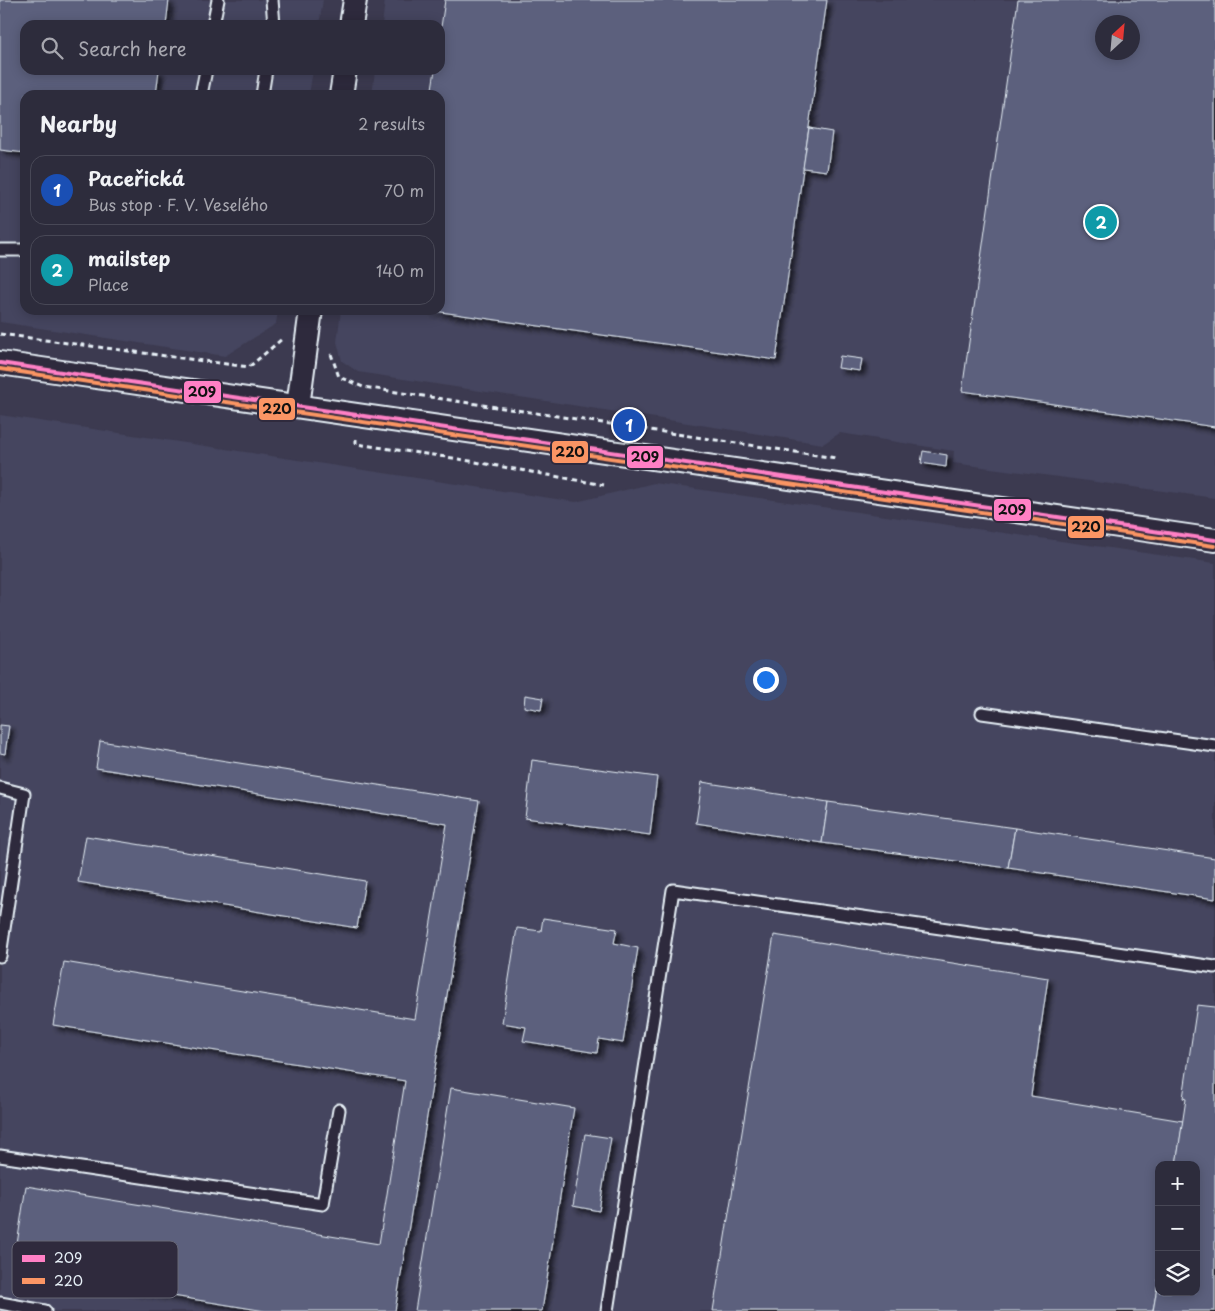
<!DOCTYPE html>
<html lang="en">
<head>
<meta charset="utf-8">
<style>
	:root { --surface:#2d2c3c; --page:#353443; --text:#f1f3f6; --muted:#a7a7af; --line:#484856; --accent:#e69b98 }
	body { margin:0; font-family:"Playpen Sans",sans-serif; background:var(--page); color:var(--text) }
	.controls { position:absolute; right:15px; bottom:15px; display:grid; overflow:hidden; border-radius:10px; box-shadow:0 2px 12px #0003 }
	.controls button { width:45px; height:45px; display:grid; place-items:center; padding:0; border:0; border-bottom:1px solid var(--line); background:var(--surface); color:var(--text); font:25px sans-serif }
	.compass { position:absolute; left:1095px; top:15px; width:45px; height:45px; border-radius:50%; background:var(--surface); box-shadow:0 2px 12px #0003; rotate:26deg }
	.you { position:absolute; left:765px; top:679px; width:18px; height:18px; margin:-12px; border:4px solid #fff; border-radius:50%; background:#1a73e8; box-shadow:0 0 0 8px #1a73e833 }
	.badge { display:grid; place-items:center; width:32px; height:32px; border-radius:50%; background:var(--accent); color:#fff; font-size:16px; font-weight:700 }
	.pin { position:absolute; translate:-50% -50%; border:2px solid #fff; box-shadow:0 1px 5px #0006 }
	.list { margin:0; padding:0; list-style:none }
	h2 { display:flex; justify-content:space-between; align-items:center; height:65px; margin:0; padding:0 20px; font-size:21px }
	h2 small { font-size:16px; font-weight:400; color:var(--muted) }
	.list li { display:grid; grid-template-columns:32px 1fr auto; gap:15px; align-items:center; box-sizing:border-box; height:70px; margin:0 10px 10px; padding:0 10px; border:1px solid var(--line); border-radius:15px }
	.list b { display:block; font-size:19px; white-space:nowrap }
	.list p { margin:0; font-size:16px; white-space:nowrap; color:var(--muted) }
	.list em { font-size:16px; font-style:normal; color:var(--muted) }
	.icon { flex:none; width:28px; height:28px; fill:none; stroke:currentColor; stroke-width:2; stroke-linecap:round; stroke-linejoin:round }
	.map { position:relative; flex:none; width:1215px; height:1311px; overflow:hidden }
	.search { position:absolute; background:var(--surface); box-shadow:0 2px 12px #0003; left:20px; top:20px; width:425px; height:55px; display:flex; align-items:center; gap:12px; box-sizing:border-box; padding:0 18px; border-radius:15px; color:var(--muted); font-size:19px }
	.panel { position:absolute; background:var(--surface); box-shadow:0 2px 12px #0003; left:20px; top:90px; width:425px; height:225px; border-radius:15px }
	.map>svg:first-child { display:block }
	.built { fill:#45455e; fill-rule:evenodd }
	.building { fill:#5b607d; stroke:#e8f1f8; fill-rule:evenodd; filter:url(#shadow) }
	.lines { fill:none; stroke-linecap:round; stroke-linejoin:round }
	.lane-casing { stroke:#e8f1f8; stroke-width:15 }
	.street-casing { stroke:#e8f1f8; stroke-width:26 }
	.path { stroke:#e8f1f8; stroke-width:3; stroke-dasharray:5 4; stroke-linecap:butt }
	.lane { stroke:#2f2a3d; stroke-width:11 }
	.street { stroke:#2f2a3d; stroke-width:22 }
	.bus-1-casing { stroke:#2f2a3d; stroke-width:8 }
	.bus-2-casing { stroke:#2f2a3d; stroke-width:8 }
	.bus-1 { stroke:#ff80c5; stroke-width:4 }
	.bus-2 { stroke:#fb9564; stroke-width:4 }
	.key { fill:#2f2a3d; stroke:#666675; stroke-width:1 }
	.key-label { font-size:14px; fill:#e8f1f8 }
	.line-badge { stroke:#2f2a3d; stroke-width:2 }
	.pale-badge-label { font-size:14px; text-anchor:middle; font-weight:bold; fill:#111 }
</style>
</head>
<body>
<div class="map">
<svg width="1215" height="1311" viewBox="0 0 1215 1311">
	<defs>
		<filter id="shadow"><feDropShadow dx="4.5" dy="4.5" stdDeviation="2.5" flood-color="#0009"/></filter>
	</defs>
	<rect width="100%" height="100%" fill="#3c3a50"/>
	<filter id="ink" filterUnits="userSpaceOnUse"><feTurbulence type="fractalNoise" baseFrequency=".02" numOctaves="2"/><feDisplacementMap in="SourceGraphic" scale="10" xChannelSelector="R" yChannelSelector="G"/><feConvolveMatrix kernelMatrix="1 2 1 2 8 2 1 2 1" color-interpolation-filters="sRGB"/></filter>
	<g filter="url(#ink)">
		<g class="built">
			<path d="M0 0H323L319 25H25V70H313L309 95H25V310H278L276 324 225 356 0 322Z"/>
			<path d="M385 0H1215V498L953 463 954 451 840 433 823 444 358 372 342 361 337 342 341 310H440V95H372L375 70H440V25H382ZM1102 22H1132V52H1102Z"/>
			<path d="M0 415 576 502 654 483 1215 563V1311H0ZM1159 1165H1196V1292H1159Z"/>
		</g>
		<g class="building">
			<path d="M0 0H169L166 25H25V70H159L156 95H25V153L0 150Z"/>
			<path d="M445 0H827L776 360 427 310H440V95H431L435 70H440V34Z"/>
			<path d="M1018 0H1215V427L962 391ZM1102 22H1132V52H1102Z"/>
			<path d="M809 128 832 132 827 171 803 168Z"/>
			<path d="M840 356 862 359 860 371 838 368Z"/>
			<path d="M923 451 947 455 946 467 921 463Z"/>
			<path d="M525 695 543 698 541 710 524 707Z"/>
			<path d="M0 725 9 726 5 754 0 753Z"/>
			<path d="M100 741 479 801 395 1311H265L13 1270 26 1186 379 1244 405 1081 53 1025 64 962 415 1019 447 824 96 768Z"/>
			<path d="M532 760 657 777 650 835 525 818Z"/>
			<path d="M702 782 828 802 822 843 696 823Z"/>
			<path d="M828 802 1015 828 1008 868 822 843Z"/>
			<path d="M1015 828 1215 858V899L1008 868Z"/>
			<path d="M86 836 365 881 357 928 78 882Z"/>
			<path d="M543 918 617 929 614 943 638 948 623 1043 599 1039 597 1053 523 1041 526 1027 502 1023 517 928 541 931Z"/>
			<path d="M774 935 1048 978 1031 1096 1183 1121 1176 1165H1159V1276L1153 1311H713Z"/>
			<path d="M1197 1005 1215 1007V1311H1153L1159 1276V1292H1196V1165H1176L1186 1099 1183 1098Z"/>
			<path d="M451 1088 574 1108 542 1311H415Z"/>
			<path d="M585 1134 611 1138 599 1211 573 1206Z"/>
		</g>
		<g class="lines">
			<defs>
				<g id="lane">
					<path d="M272 0 274 25"/>
					<path d="M213 25 218 0"/>
					<path d="M201 95 206 70"/>
					<path d="M262 95 266 70"/>
					<path d="M0 250H25"/>
					<path d="M982 713 1215 746"/>
					<path d="M0 788 24 794 0 956"/>
					<path d="M0 1156 323 1204 339 1110"/>
					<path d="M0 1303 45 1311"/>
					<path d="M607 1311 673 890 1215 967"/>
				</g>
				<g id="street">
					<path d="M351 25 355 0"/>
					<path d="M341 95 345 70"/>
					<path d="M0 363 1215 540"/>
					<path d="M298 406 311 310"/>
				</g>
			</defs>
			<use href="#lane" class="lane-casing"/>
			<use href="#street" class="street-casing"/>
			<g class="path">
				<path d="M0 334 249 367 282 339"/>
				<path d="M331 354 339 377 363 387 836 458"/>
				<path d="M356 439V444L453 458 604 485"/>
			</g>
			<use href="#lane" class="lane"/>
			<use href="#street" class="street"/>
			<defs>
				<path id="bus-1" d="M0 363 1215 540"/>
				<path id="bus-2" d="M0 369 1214 546"/>
			</defs>
			<use href="#bus-1" class="bus-1-casing"/>
			<use href="#bus-2" class="bus-2-casing"/>
			<use href="#bus-1" class="bus-1"/>
			<use href="#bus-2" class="bus-2"/>
		</g>
	</g>
	<rect x="12" y="1241" width="166" height="57" rx="8" class="key"/>
	<rect x="22" y="1255" width="23" height="7" fill="#ff80c5"/>
	<rect x="22" y="1278" width="23" height="6" fill="#fb9564"/>
	<g class="key-label">
		<text x="54" y="1263">209</text>
		<text x="54" y="1286">220</text>
	</g>
	<g class="line-badge">
		<rect x="183" y="380" width="39" height="24" rx="5" fill="#ff80c5"/>
		<rect x="258" y="397" width="38" height="24" rx="5" fill="#fb9564"/>
		<rect x="551" y="440" width="38" height="24" rx="5" fill="#fb9564"/>
		<rect x="626" y="445" width="38" height="24" rx="5" fill="#ff80c5"/>
		<rect x="993" y="498" width="39" height="24" rx="5" fill="#ff80c5"/>
		<rect x="1067" y="515" width="38" height="24" rx="5" fill="#fb9564"/>
	</g>
	<g class="pale-badge-label">
		<text x="202" y="397">209</text>
		<text x="277" y="414">220</text>
		<text x="570" y="457">220</text>
		<text x="645" y="462">209</text>
		<text x="1012" y="515">209</text>
		<text x="1086" y="532">220</text>
	</g>
</svg>
<div class="controls">
<button>+</button>
<button>−</button>
<button><svg class="icon" aria-label="layers" viewBox="0 0 24 24"><path d="M12 4l9 5-9 5-9-5zM3 14l9 5 9-5"/></svg></button>
</div>
<svg class="compass" viewBox="-18 -18 36 36"><path d="M0-13l5 13h-10z" fill="#e53935"/><path d="M0 13l5-13h-10z" fill="#a7a7af"/></svg>
<div class="you"></div>
<div class="pin badge" style="left:629px;top:425px;background:#1a4fb4">1</div>
<div class="pin badge" style="left:1101px;top:222px;background:#0f9aa8">2</div>
<div class="search"><svg class="icon" aria-label="search" viewBox="0 0 24 24"><circle cx="10" cy="10" r="6"/><path d="M15 15l6 6"/></svg>Search here</div>
<section class="panel">
<h2>Nearby<small>2 results</small></h2>
<ul class="list">
<li><span class="badge" style="background:#1a4fb4">1</span><div><b>Paceřická</b><p>Bus stop · F. V. Veselého</p></div><em>70 m</em></li>
<li><span class="badge" style="background:#0f9aa8">2</span><div><b>mailstep</b><p>Place</p></div><em>140 m</em></li>
</ul>
</section>
</div>
</body>
</html>
